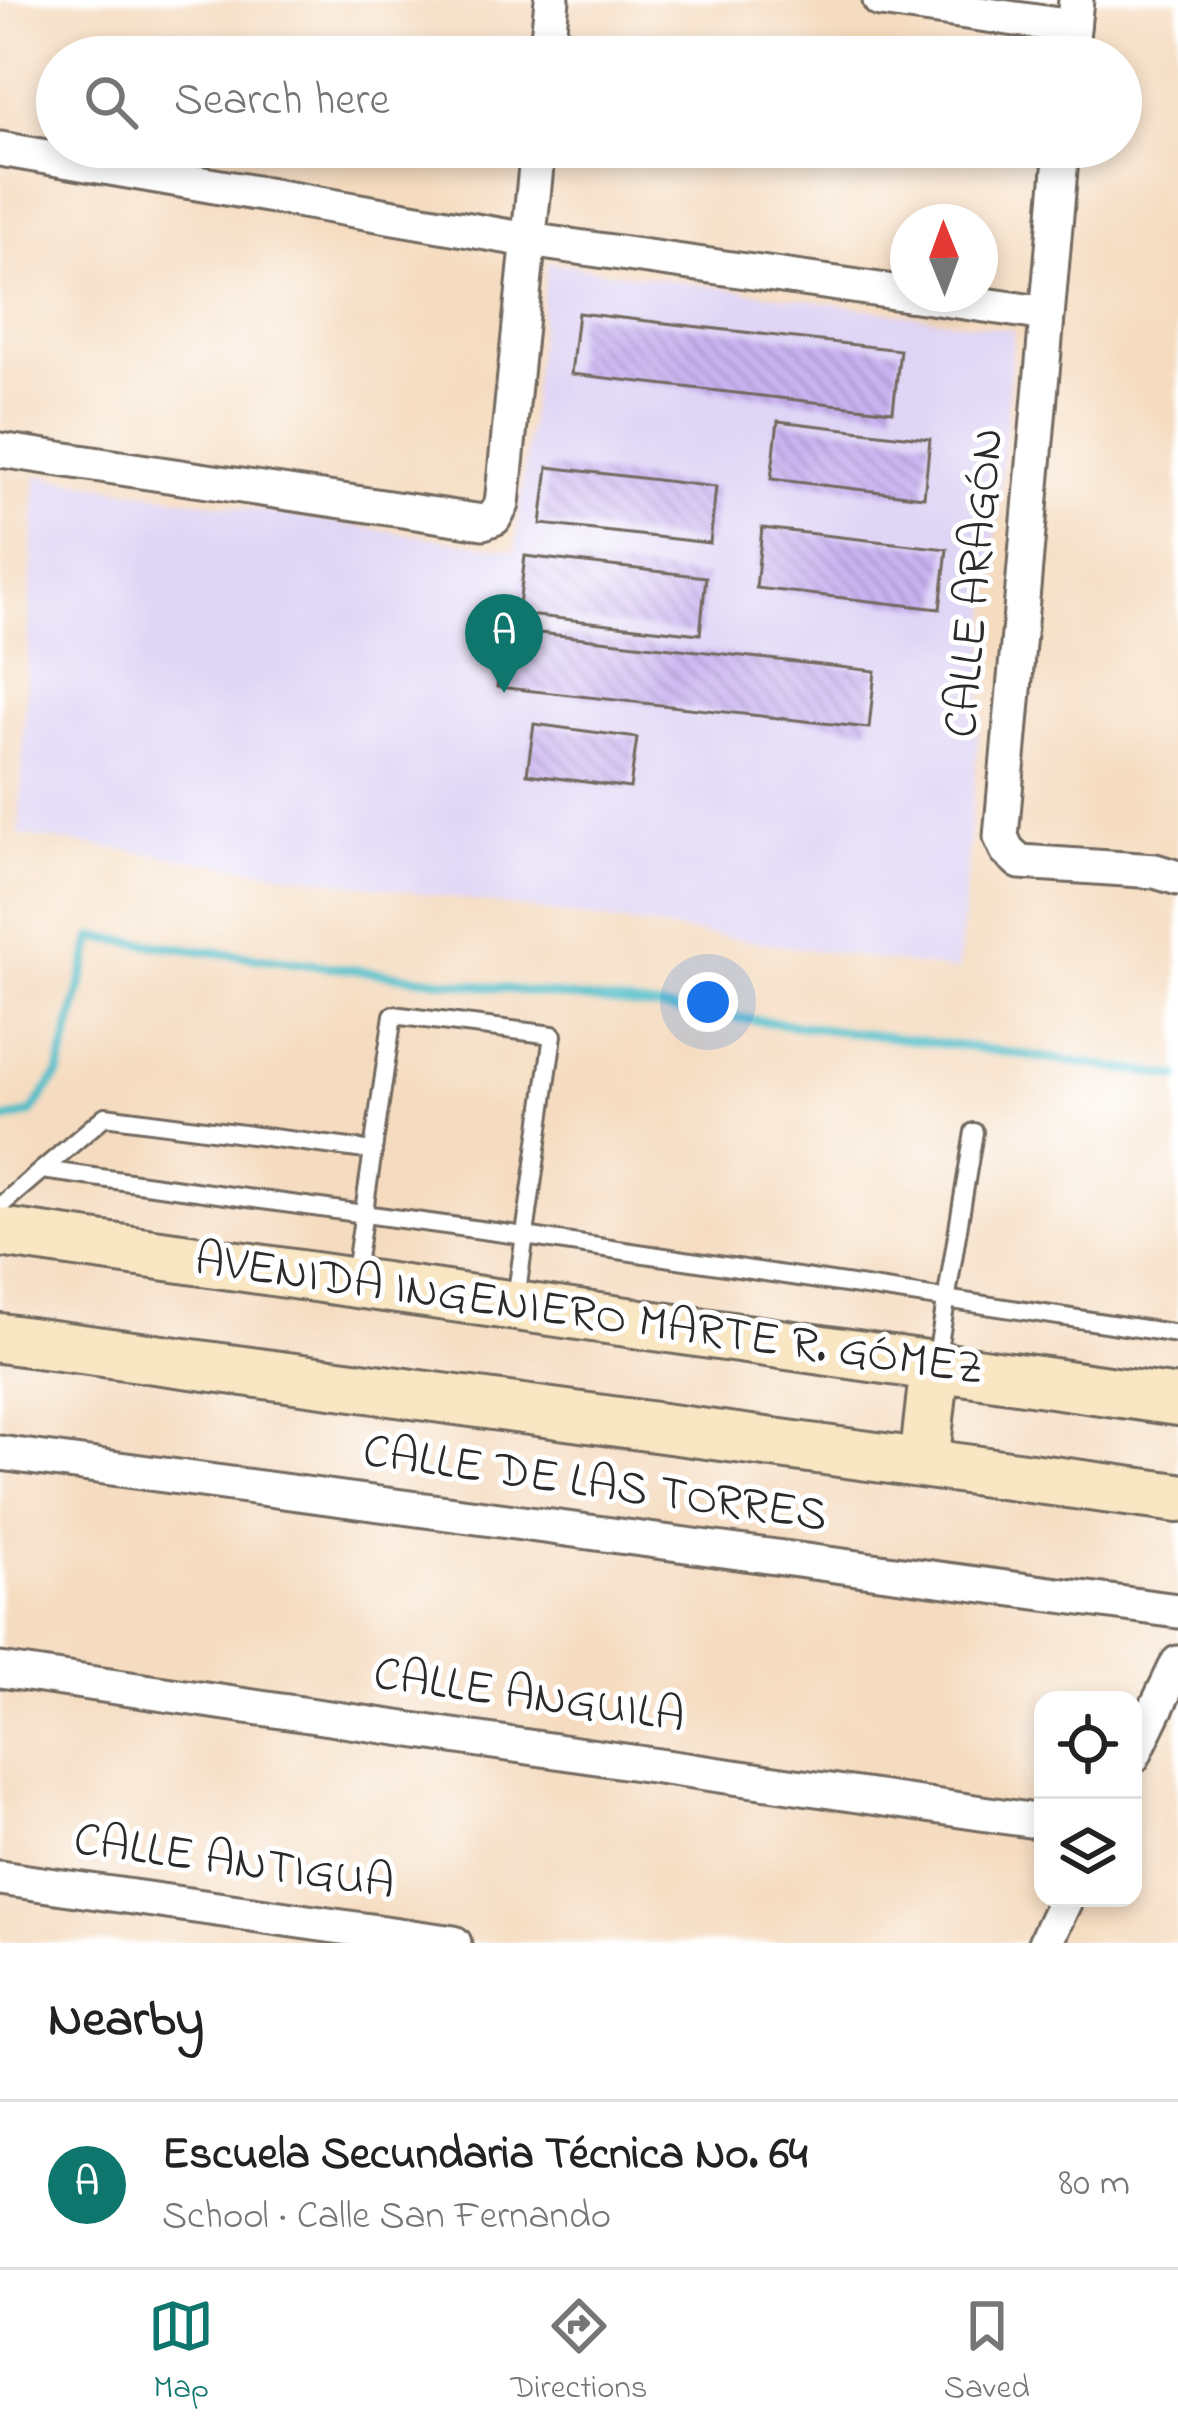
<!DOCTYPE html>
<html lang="en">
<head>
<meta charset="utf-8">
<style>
	:root { --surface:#fff; --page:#f6f6f6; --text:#222; --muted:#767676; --line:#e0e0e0; --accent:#0f766e }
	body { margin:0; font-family:"Indie Flower",sans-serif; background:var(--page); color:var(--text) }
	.controls { position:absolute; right:36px; bottom:36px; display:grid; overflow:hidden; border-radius:24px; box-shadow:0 6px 18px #0003 }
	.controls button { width:108px; height:108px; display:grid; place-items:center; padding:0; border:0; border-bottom:3px solid var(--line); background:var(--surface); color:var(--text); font:60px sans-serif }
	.compass { position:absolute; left:890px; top:204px; width:108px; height:108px; border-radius:50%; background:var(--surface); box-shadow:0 6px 18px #0003; rotate:359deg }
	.you { position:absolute; left:708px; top:1002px; width:42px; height:42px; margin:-30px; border:9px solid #fff; border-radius:50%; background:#1a73e8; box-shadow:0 0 0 18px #1a73e833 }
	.badge { display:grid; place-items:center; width:78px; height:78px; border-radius:50%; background:var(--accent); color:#fff; font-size:39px; font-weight:700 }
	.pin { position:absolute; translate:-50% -99px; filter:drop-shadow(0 3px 6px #0008) }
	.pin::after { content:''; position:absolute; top:63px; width:42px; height:36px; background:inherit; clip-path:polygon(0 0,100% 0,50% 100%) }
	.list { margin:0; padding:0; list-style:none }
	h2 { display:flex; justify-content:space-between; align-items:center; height:156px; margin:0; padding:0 48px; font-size:51px }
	h2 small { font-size:39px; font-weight:400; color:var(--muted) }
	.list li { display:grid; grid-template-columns:78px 1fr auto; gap:36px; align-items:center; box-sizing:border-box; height:168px; padding:0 48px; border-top:3px solid var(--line) }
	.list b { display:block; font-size:45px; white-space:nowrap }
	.list p { margin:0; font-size:39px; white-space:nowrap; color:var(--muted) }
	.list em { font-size:39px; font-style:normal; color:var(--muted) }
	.icon { flex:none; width:66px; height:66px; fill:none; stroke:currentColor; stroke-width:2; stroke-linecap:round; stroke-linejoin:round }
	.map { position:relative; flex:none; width:1178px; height:1943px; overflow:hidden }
	.search { position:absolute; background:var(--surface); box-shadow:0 6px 18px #0003; left:36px; right:36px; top:36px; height:132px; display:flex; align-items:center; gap:30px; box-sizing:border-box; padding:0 42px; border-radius:66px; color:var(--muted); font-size:45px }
	.sheet { height:324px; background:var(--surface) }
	nav { display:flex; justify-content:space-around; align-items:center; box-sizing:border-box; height:168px; border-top:3px solid var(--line); background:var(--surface); font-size:33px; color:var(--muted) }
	nav a { display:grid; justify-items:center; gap:6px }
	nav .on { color:var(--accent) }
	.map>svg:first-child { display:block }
	.built { fill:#dfd5f5 }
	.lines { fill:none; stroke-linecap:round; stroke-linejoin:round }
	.stream { stroke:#50bdc8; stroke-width:9 }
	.building { fill:url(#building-back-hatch) }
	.service-casing { stroke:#72695f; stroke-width:22 }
	.minor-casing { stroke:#72695f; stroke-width:39 }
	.secondary-casing { stroke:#72695f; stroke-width:54 }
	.service { stroke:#fff; stroke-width:16 }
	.minor { stroke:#fff; stroke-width:33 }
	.secondary { stroke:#f9e7c3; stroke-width:48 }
	.labels { text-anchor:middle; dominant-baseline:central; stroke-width:10; stroke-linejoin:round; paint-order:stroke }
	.street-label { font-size:48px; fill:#2b2b2b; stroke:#fff }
</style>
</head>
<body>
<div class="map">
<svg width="1178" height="1943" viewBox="0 0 1178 1943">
	<defs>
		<pattern id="building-back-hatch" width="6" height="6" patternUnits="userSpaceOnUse" patternTransform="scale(3)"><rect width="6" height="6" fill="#cab3f2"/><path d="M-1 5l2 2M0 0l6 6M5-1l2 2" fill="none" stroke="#a492c4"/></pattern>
	</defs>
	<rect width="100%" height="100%" fill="#fff"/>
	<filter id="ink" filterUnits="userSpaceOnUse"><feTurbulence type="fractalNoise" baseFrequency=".00833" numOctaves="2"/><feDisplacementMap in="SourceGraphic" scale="24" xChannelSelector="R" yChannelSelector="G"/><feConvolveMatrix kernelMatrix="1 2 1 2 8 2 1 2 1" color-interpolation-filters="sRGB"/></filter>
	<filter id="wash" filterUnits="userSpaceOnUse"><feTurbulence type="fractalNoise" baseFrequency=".004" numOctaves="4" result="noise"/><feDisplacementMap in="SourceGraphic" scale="48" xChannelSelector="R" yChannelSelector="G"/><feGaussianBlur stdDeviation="2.7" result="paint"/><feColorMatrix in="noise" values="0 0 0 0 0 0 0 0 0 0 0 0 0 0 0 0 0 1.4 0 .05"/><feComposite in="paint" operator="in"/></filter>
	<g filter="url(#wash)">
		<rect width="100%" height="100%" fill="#f5dbbf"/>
		<path class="built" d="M547 262 1014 330 958 971 19 835 36 475 515 551Z"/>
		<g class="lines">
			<path class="stream" d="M0 1121 31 1113 59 1073 93 937 969 1047 1178 1077"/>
		</g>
		<g id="blocks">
			<g class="building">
				<path d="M578 313 900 350 893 411 571 374Z"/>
				<path d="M778 421 930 439 924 497 771 479Z"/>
				<path d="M548 467 716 487 710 543 541 524Z"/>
				<path d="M762 528 947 549 940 609 756 588Z"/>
				<path d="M525 556 706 577 700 634 518 614Z"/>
				<path d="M504 629 875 671 869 728 497 687Z"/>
				<path d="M534 724 637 738 630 788 527 774Z"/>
			</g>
		</g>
	</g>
	<g filter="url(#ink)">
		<use href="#blocks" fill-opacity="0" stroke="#72695f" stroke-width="3"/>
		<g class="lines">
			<defs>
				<g id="service">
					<path d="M42 1170 525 1236 1178 1334"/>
					<path d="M0 1206 105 1116 373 1151"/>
					<path d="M354 1279 393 1015 553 1035 516 1299"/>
					<path d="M936 1362 974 1132"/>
				</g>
				<g id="minor">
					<path d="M880 0 1073 27"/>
					<path d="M546 57 552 0"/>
					<path d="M1070 57 1076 0"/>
					<path d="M1062 147 1001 837 1007 850 1020 862 1155 871 1178 878"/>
					<path d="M0 149 528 240 908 294"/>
					<path d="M909 294 1047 314"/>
					<path d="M0 450 483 522 494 518 502 504 538 147"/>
					<path d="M0 1453 1178 1611"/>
					<path d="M0 1670 1043 1822"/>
					<path d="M1133 1756 1178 1663"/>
					<path d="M0 1878 454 1943"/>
					<path d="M1045 1943 1066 1898"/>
				</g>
				<g id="secondary">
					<path d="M0 1232 1178 1401"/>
					<path d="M0 1338 1178 1498"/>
					<path d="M924 1463 935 1366"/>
				</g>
			</defs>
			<use href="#service" class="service-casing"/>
			<use href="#minor" class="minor-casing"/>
			<use href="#secondary" class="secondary-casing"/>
			<use href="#service" class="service"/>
			<use href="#minor" class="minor"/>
			<use href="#secondary" class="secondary"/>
		</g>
	</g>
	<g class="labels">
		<g class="street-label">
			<text transform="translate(976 583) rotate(-85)">CALLE ARAGÓN</text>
			<text transform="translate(589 1316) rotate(8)">AVENIDA INGENIERO MARTE R. GÓMEZ</text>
			<text transform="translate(595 1485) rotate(8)">CALLE DE LAS TORRES</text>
			<text transform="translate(529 1697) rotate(8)">CALLE ANGUILA</text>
			<text transform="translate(234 1863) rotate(8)">CALLE ANTIGUA</text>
		</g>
	</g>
</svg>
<div class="controls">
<button><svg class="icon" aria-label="locate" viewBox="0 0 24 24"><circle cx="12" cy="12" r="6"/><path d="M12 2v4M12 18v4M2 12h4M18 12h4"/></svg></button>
<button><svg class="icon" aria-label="layers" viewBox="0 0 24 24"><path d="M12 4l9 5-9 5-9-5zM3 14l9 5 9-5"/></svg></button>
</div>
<svg class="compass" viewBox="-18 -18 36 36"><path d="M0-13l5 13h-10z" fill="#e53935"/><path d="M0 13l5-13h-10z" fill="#767676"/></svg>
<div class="you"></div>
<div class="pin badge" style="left:504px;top:693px">A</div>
<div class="search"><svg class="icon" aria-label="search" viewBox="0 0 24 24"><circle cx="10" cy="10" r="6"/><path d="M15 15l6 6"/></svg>Search here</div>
</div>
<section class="sheet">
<h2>Nearby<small></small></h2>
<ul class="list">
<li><span class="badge">A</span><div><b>Escuela Secundaria Técnica No. 64</b><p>School · Calle San Fernando</p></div><em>80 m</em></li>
</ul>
</section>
<nav>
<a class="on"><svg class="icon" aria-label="map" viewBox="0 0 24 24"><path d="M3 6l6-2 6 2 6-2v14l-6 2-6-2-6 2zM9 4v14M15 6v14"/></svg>Map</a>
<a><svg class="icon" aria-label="directions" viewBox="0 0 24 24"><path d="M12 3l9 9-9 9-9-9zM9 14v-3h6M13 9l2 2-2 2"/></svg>Directions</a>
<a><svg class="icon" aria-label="saved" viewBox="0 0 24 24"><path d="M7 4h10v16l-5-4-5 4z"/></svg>Saved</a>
</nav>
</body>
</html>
